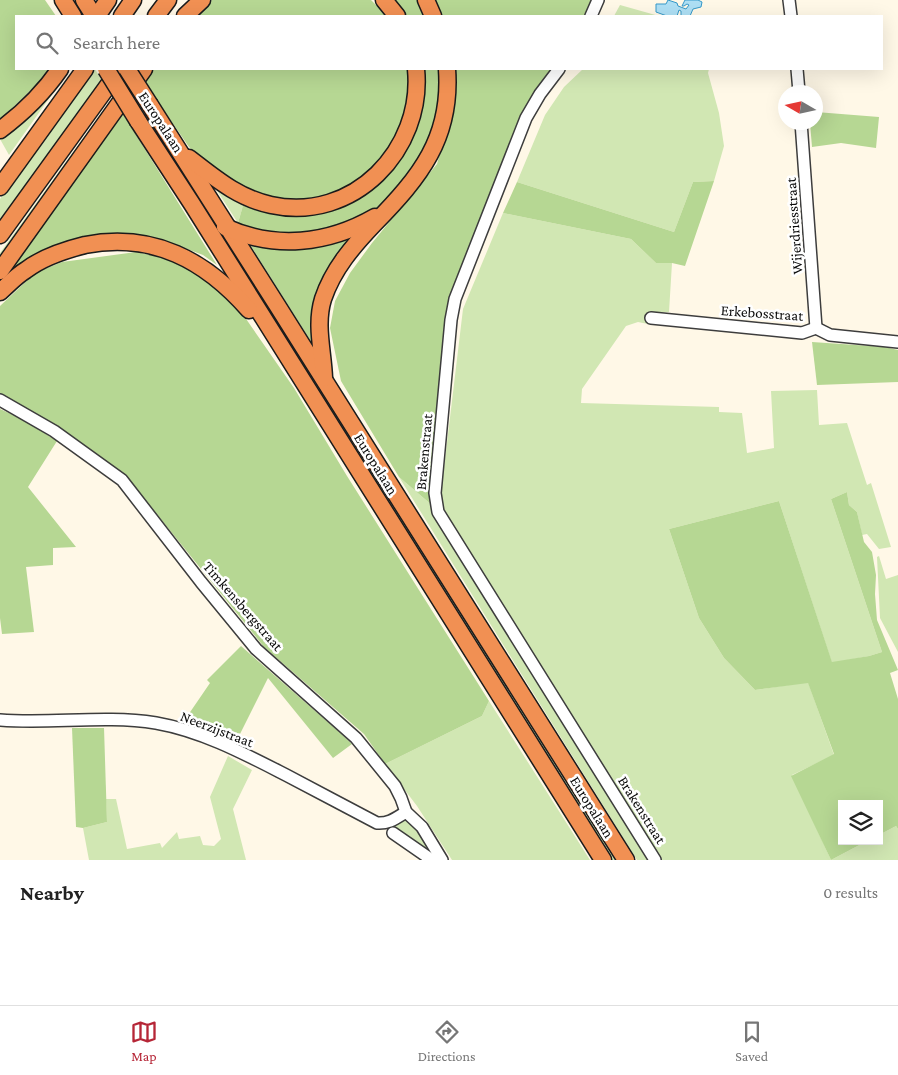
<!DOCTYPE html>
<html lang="en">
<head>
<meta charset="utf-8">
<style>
	:root { --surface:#fff; --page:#f6f6f6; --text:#222; --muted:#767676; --line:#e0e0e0; --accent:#b62637 }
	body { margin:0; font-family:"Crimson Pro",serif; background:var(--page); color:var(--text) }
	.controls { position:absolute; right:15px; bottom:15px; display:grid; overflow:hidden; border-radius:0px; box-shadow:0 5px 20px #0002 }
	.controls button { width:45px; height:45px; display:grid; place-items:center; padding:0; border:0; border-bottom:1px solid var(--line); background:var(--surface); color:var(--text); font:25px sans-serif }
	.compass { position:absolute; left:778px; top:85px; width:45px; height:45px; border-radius:50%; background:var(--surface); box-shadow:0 5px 20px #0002; rotate:279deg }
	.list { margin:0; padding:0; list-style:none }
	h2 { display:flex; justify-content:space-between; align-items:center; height:65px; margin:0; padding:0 20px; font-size:21px }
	h2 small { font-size:16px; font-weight:400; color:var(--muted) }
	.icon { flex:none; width:28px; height:28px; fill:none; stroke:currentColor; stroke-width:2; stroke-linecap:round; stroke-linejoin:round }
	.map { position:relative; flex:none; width:898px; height:860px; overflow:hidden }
	.search { position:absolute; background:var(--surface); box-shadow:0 5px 20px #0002; left:15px; right:15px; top:15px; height:55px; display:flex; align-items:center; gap:12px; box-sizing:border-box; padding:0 18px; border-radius:0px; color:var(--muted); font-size:19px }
	.sheet { height:145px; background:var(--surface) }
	nav { display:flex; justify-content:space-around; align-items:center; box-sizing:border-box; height:70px; border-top:1px solid var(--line); background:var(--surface); font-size:14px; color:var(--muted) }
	nav a { display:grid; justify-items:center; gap:2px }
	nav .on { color:var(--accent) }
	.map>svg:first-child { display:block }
	.green { fill:#d1e7b3 }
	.forest { fill:#b6d793 }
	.water { fill:#aedff4; stroke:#3699c9 }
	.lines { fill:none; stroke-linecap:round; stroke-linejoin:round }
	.minor-casing { stroke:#3d3d3d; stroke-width:14 }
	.highway-casing { stroke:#1b1b1b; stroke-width:19 }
	.minor { stroke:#fff; stroke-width:11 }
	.highway { stroke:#f19053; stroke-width:16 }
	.highway-bridge-casing { stroke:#1b1b1b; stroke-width:19; stroke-linecap:butt }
	.highway-bridge { stroke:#f19053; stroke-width:16 }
	.labels { text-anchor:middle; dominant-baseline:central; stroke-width:5; stroke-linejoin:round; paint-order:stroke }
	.street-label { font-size:15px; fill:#0a0a0a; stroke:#fff }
</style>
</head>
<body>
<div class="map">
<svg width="898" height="860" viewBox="0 0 898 860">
	<rect width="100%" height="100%" fill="#fff8e7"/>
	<g class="green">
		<path d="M620 5 659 16H614Z"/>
		<path d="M65 69H70L9 155 0 139 14 128Z"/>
		<path d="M95 69 102 81 0 222V199Z"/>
		<path d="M583 69H709L708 73 719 113 724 146 714 181 693 182 674 232 517 182 545 115 564 87Z"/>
		<path d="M113 97 116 102 0 263V253Z"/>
		<path d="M214 186 244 202 238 223Z"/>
		<path d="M503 213 631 239 656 263H672L669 312 652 313 651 323 653 325 638 322 626 326 582 389 581 403 719 407V412L742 413 747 453 774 448 771 391 817 390 819 425 847 423 867 485 871 483 891 547 879 549 867 534 862 535 857 512 849 505 847 492 831 499 882 652 869 656 832 663 779 501 669 529 699 618 724 658 755 690 808 682 834 755 792 775 831 860 867 841H879V835L896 826 898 829V860H659L444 511 440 501 463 309Z"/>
		<path d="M215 230 224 233 313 376 307 379Z"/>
		<path d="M324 392 618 860H610L319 397Z"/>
		<path d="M399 477 433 506 651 860H637Z"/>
		<path d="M879 556 886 579 898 575V652L880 618 877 557Z"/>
		<path d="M489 701 590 860H452L417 806 385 764 482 716Z"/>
		<path d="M228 756 252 770 233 809 246 860H89L83 828 107 822 106 799H116L127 849 160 843 162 848 177 832 179 839 200 836 203 845 214 846 221 839 210 797Z"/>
		<path d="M405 819 412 821 430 849 429 851 390 827Z"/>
	</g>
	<g class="forest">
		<path d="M0 0H45L56 16H16V69H49L37 84 0 120Z"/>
		<path d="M212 0H371L387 16H194Z"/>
		<path d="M392 0H419L426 16H405Z"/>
		<path d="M435 0H595L586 16H440Z"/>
		<path d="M152 69H410L409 95 404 120 387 155 360 179 326 197 311 200H290L252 193 209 167 189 147 143 80Z"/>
		<path d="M421 69H442L436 125 408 181 376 212 350 225 300 236 245 229 238 223 244 202 285 213 388 172Z"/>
		<path d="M453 69H552L451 301 433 506 399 477 341 381 330 328 335 301 350 273 372 243 437 164 453 109Z"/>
		<path d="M816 112 879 117 876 148 841 143 812 147 810 123 816 122Z"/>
		<path d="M123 114 217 265 203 255 179 246 144 236 115 234 2 280Z"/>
		<path d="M714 181 685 266 672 263H656L631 239 503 213 517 182 674 232 693 182Z"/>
		<path d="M348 239V245L312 314V343L249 243 277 249 330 243Z"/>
		<path d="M136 252 179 261 221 290 244 316 294 388 347 476 489 701 482 716 385 764 364 734 264 647 126 476 57 426 0 394V306L35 273 62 262Z"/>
		<path d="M812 342 885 347 898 350V382L817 385Z"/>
		<path d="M0 409 22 419 57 441 28 487 76 547 53 548V565L26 567 34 632 2 634 0 618Z"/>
		<path d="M847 492 849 505 857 512 864 542 872 552 876 575 875 594 877 620 898 670 890 673 898 699V829L896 826 879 835V804H842V841H867L831 860 791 776 834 754 808 683 755 690 724 658 699 618 669 529 779 501 832 662 869 656 882 652 831 499Z"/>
		<path d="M241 646 338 731 352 744 333 758 268 678 236 742 200 725 184 721 210 683 207 680Z"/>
		<path d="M72 728H104L107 822 83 828 76 827Z"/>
	</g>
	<path class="water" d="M668 0 677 3 678 6 686 9 689 5 687 4 684 6H682L685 0H698L702 2 701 7 693 9 690 16H681V11L679 10 677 16H667L656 12V4H666Z"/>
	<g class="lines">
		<defs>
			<g id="minor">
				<path d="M789 0 791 16"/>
				<path d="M591 16 598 0"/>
				<path d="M559 69 540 94 526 118 455 299 451 320 435 493 438 512 655 860"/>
				<path d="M797 69 799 92"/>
				<path d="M801 122 816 328"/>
				<path d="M651 318 802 333 816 328"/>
				<path d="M816 328 830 335 898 342"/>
				<path d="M0 400 54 431 122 480 201 582 256 649 356 738 395 786 401 798 406 812 422 827 442 860"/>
				<path d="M0 720C52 724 104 715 156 723 202 731 245 754 286 775 316 791 347 807 377 823 389 824 396 818 406 812"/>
				<path d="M393 833 432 860"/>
			</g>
			<g id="highway">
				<path d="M63 0 73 16"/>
				<path d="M84 0 94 16"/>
				<path d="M384 0 397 16"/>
				<path d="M426 0 433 16"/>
				<path d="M97 16 108 0"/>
				<path d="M122 16 133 0"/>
				<path d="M156 16 168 0"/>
				<path d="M185 16 202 0"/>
				<path d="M150 105 277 305 626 860"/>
				<path d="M138 121 192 204 603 860"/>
				<path d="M0 130C23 113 44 92 60 69"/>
				<path d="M189 158C215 178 238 198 271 205 353 223 424 150 416 69"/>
				<path d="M0 187 85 69"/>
				<path d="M225 227C275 250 328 244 375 217"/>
				<path d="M0 235 120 69"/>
				<path d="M0 271 144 69"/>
				<path d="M0 292C8 285 16 276 26 270 43 257 65 250 85 245 153 232 205 260 249 310"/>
				<path d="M324 378C323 351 315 325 323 299 333 269 353 246 374 224 420 177 452 138 447 69"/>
			</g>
		</defs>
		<use href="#minor" class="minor-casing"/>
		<use href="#highway" class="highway-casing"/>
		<use href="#minor" class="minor"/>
		<use href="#highway" class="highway"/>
		<defs>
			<g id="highway-bridge">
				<path d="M106 69 138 121"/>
				<path d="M127 69 150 105"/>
			</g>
		</defs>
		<use href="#highway-bridge" class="highway-bridge-casing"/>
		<use href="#highway-bridge" class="highway-bridge"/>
	</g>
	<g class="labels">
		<g class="street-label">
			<text transform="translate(161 122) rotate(57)">Europalaan</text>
			<text transform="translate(794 226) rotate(-94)">Wijerdriesstraat</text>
			<text transform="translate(762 313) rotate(4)">Erkebosstraat</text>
			<text transform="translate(424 452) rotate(-85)">Brakenstraat</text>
			<text transform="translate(376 464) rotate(58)">Europalaan</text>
			<text transform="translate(243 606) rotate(49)">Timkensbergstraat</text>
			<text transform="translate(217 729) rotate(21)">Neerzijstraat</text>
			<text transform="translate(592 807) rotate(58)">Europalaan</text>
			<text transform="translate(642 810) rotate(58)">Brakenstraat</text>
		</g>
	</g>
</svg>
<div class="controls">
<button><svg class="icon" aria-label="layers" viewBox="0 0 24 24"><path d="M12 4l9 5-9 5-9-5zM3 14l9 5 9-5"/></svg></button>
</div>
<svg class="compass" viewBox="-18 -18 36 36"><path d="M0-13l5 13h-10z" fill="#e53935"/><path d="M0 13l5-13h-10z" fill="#767676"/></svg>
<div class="search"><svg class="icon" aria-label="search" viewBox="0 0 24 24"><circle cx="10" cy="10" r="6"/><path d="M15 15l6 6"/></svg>Search here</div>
</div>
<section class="sheet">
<h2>Nearby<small>0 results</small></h2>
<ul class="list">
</ul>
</section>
<nav>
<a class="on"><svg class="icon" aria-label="map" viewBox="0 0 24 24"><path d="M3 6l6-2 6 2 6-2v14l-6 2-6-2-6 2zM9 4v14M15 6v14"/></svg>Map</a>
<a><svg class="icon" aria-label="directions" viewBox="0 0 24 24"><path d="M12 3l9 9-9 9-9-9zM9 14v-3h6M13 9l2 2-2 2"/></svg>Directions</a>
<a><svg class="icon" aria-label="saved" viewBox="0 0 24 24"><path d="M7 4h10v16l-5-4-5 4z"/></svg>Saved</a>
</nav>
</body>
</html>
